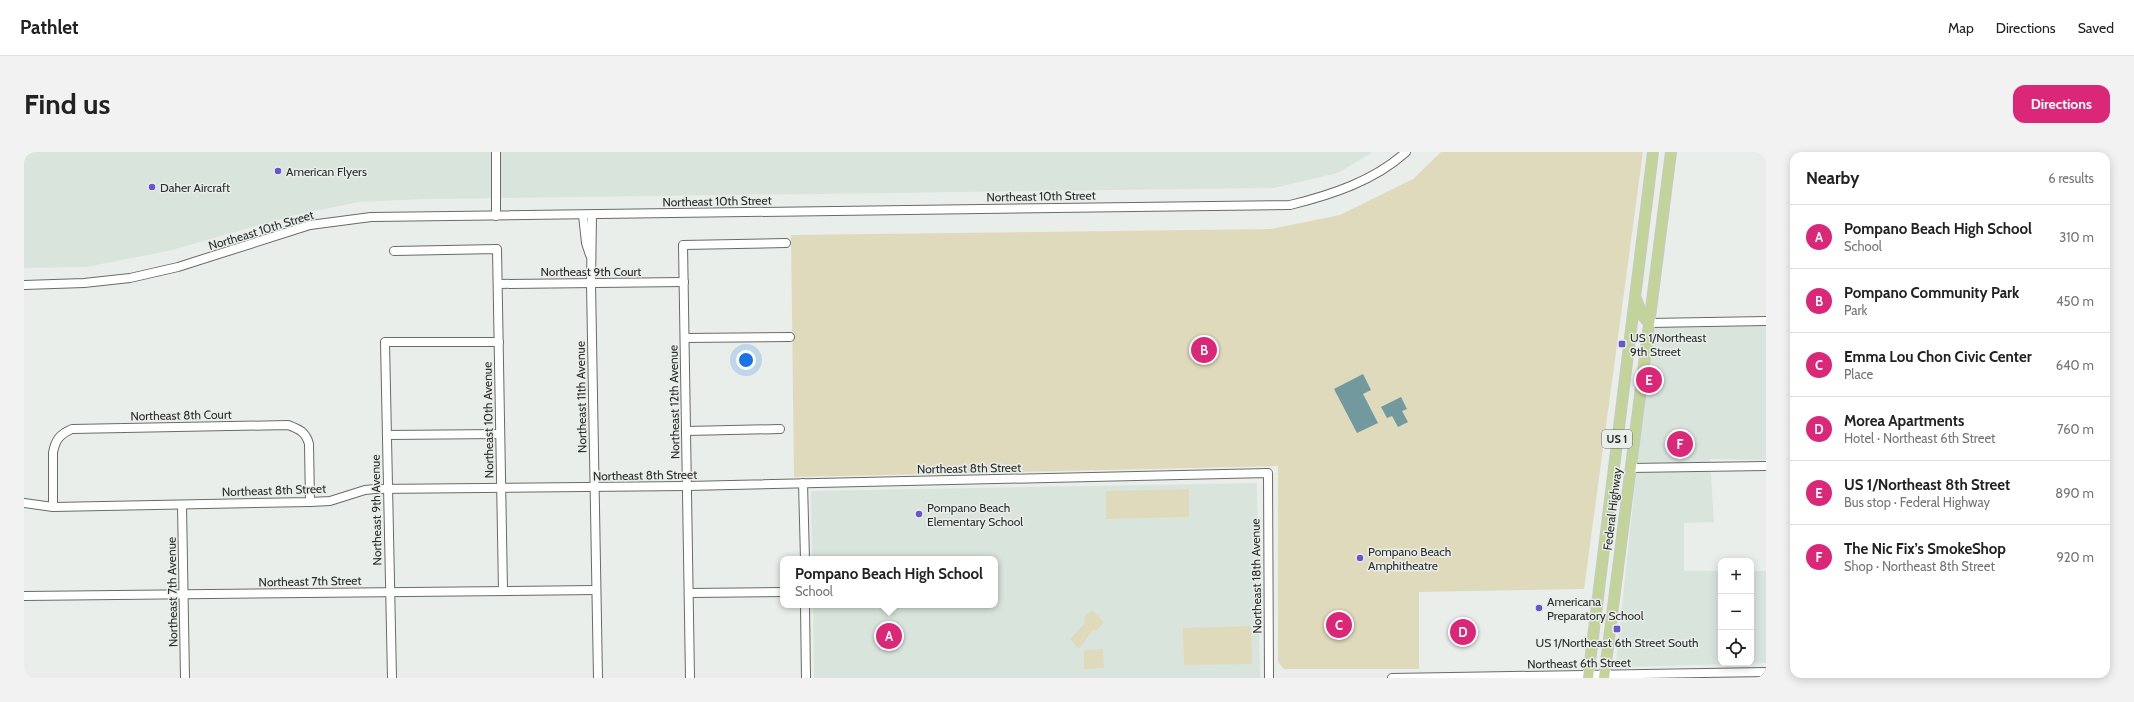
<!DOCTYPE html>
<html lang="en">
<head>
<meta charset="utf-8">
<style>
	:root { --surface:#fff; --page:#f2f2f2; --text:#222; --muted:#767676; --line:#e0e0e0; --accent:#db2777 }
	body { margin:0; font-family:Cabin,sans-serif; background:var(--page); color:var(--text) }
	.controls { position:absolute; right:12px; bottom:12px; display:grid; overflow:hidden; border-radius:8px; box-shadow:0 2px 10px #0003 }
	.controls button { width:36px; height:36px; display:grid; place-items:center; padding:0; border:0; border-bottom:1px solid var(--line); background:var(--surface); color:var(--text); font:20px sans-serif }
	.you { position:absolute; left:722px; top:208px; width:14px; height:14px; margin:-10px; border:3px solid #fff; border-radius:50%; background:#1a73e8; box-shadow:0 0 0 6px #1a73e833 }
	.badge { display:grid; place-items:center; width:26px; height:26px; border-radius:50%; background:var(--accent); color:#fff; font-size:13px; font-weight:700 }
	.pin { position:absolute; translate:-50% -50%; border:2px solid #fff; box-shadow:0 1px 4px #0006 }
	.popup { position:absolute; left:756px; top:404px; width:218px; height:52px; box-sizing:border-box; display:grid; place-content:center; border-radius:8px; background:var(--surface); filter:drop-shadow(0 1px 3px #0005); font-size:13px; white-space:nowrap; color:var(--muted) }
	.popup b { font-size:15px; color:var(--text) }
	.popup::after { content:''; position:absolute; left:50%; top:100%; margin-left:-8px; border:8px solid transparent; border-top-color:var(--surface) }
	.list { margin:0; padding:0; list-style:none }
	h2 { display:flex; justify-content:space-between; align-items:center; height:52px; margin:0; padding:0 16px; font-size:17px }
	h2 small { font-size:13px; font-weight:400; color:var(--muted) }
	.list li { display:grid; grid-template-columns:26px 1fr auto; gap:12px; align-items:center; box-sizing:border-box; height:64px; padding:0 16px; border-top:1px solid var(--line) }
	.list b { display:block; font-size:15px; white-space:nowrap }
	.list p { margin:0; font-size:13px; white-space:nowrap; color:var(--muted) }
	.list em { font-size:13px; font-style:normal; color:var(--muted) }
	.icon { flex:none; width:22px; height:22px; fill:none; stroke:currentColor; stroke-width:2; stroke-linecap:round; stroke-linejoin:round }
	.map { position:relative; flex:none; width:1742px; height:526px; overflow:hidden; border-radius:12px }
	header { display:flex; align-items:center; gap:24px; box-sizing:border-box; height:56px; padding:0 20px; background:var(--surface); border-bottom:1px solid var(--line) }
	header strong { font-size:19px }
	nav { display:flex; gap:22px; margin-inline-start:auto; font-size:14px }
	.intro { display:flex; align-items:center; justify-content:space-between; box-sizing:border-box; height:96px; padding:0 24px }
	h1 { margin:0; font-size:28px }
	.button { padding:10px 18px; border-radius:12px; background:var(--accent); color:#fff; font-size:14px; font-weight:700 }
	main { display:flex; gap:24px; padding:0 24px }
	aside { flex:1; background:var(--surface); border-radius:12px; box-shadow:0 2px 10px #0003 }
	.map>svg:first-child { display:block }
	.built { fill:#d9e5dc }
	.green { fill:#e0dabd }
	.water { fill:#72999d }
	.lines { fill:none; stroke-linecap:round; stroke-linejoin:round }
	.minor-casing { stroke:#686c69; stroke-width:10 }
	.major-casing { stroke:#c8c8c8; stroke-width:12 }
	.minor { stroke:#fff; stroke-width:8 }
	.major { stroke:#c2d49a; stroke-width:10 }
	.poi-dot { fill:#6856cf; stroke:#e9eeea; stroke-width:1.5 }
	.labels { text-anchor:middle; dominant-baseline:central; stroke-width:3; stroke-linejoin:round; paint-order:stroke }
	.shield { fill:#e9eeea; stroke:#646765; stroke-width:1 }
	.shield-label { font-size:11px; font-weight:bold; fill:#2b2d2c }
	.poi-label { font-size:12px; fill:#2b2d2c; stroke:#e9eeea; text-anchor:start }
	.street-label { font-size:12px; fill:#2b2d2c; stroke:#e9eeea }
</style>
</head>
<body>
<header>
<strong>Pathlet</strong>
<nav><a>Map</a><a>Directions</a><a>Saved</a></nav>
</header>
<div class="intro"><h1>Find us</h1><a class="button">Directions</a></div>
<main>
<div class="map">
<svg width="1742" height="526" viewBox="0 0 1742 526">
	<rect width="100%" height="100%" fill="#e9eeea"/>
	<g class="built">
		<path d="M0 0H1349L1314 21 1250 36 403 47 335 50 267 64 144 99 62 115 0 116Z"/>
		<path d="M1628 174H1742V308L1686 307 1690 370 1660 371V419H1697V511H1727V419H1742V511L1602 515 1592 510Z"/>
		<path d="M1233 331 1236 526H790L789 453H971V407H788L787 339Z"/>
	</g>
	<g class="green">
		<path d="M1417 0H1619L1560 437 1395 440V517H1260L1254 510V314L770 325 767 83 1247 77 1316 63 1389 27Z"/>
		<path d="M1165 337V365L1082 367V339Z"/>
		<path d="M1068 458 1080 470 1073 478H1069L1055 497 1046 487 1061 471 1060 466Z"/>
		<path d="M1227 474 1228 512 1160 513 1159 476Z"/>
		<path d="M1079 497 1080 516 1060 517V498Z"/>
	</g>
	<g class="water">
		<path d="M1339 222 1347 238 1339 242 1354 271 1333 281 1310 237Z"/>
		<path d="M1377 245 1383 257 1378 259 1384 270 1374 275 1368 264 1363 266 1357 255Z"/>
	</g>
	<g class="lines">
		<defs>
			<g id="minor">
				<path d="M472 0V64"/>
				<path d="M559 63 562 91 566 103"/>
				<path d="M568 63 567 131 574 526"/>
				<path d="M370 99 473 97 479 439"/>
				<path d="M474 132 660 130"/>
				<path d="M0 133 60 131 106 126 154 115 286 73 347 65 1266 53C1307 43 1350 29 1382 0"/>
				<path d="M1625 171 1742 169"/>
				<path d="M661 186 766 185"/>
				<path d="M662 279 756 277"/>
				<path d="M363 283 476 282"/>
				<path d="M1606 316 1742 314"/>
				<path d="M779 331 781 407"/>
				<path d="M0 351 29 355 286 350 306 349 341 338 351 337 663 334 1244 321 1245 526"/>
				<path d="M158 353 161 526"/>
				<path d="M29 355V301C31 288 36 282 48 277L264 273C275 277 282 280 285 292L286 350"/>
				<path d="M665 441 759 440"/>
				<path d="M0 444 572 438"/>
				<path d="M781 453 782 526"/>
				<path d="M368 526 361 190H475"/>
				<path d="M666 526 659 93 762 91"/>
				<path d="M1368 526 1742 520"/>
			</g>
			<g id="major">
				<path d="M1612 147 1619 164 1625 171"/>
				<path d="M1564 526 1629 0"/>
				<path d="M1580 526 1647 0"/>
			</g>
		</defs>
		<use href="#minor" class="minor-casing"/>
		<use href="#major" class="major-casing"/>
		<use href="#minor" class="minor"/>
		<use href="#major" class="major"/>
	</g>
	<g class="poi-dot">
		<circle cx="254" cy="19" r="4"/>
		<circle cx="128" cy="35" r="4"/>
		<rect x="1594" y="188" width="8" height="8" rx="2"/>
		<circle cx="895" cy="362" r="4"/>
		<circle cx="1336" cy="406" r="4"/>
		<circle cx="1515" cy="456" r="4"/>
		<rect x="1589" y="473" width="8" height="8" rx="2"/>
	</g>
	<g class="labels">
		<rect class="shield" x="1578" y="278" width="30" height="18" rx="3"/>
		<g class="shield-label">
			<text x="1593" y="287">US 1</text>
		</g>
		<g class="poi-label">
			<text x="262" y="19">American Flyers</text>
			<text x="136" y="35">Daher Aircraft</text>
			<text x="1606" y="185">US 1/Northeast<tspan x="1606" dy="14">9th Street</tspan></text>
			<text x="903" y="355">Pompano Beach<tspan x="903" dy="14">Elementary School</tspan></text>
			<text x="1344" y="399">Pompano Beach<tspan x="1344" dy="14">Amphitheatre</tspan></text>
			<text x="1523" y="449">Americana<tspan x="1523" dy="14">Preparatory School</tspan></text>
			<text x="1593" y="490" text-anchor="middle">US 1/Northeast 6th Street South</text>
		</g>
		<g class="street-label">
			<text transform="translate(1017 44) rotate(-1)">Northeast 10th Street</text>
			<text transform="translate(693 49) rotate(-1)">Northeast 10th Street</text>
			<text transform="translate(237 78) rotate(-17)">Northeast 10th Street</text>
			<text x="567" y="119">Northeast 9th Court</text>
			<text transform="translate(557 245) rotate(-91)">Northeast 11th Avenue</text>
			<text transform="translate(650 250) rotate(-91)">Northeast 12th Avenue</text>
			<text transform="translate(157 263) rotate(-1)">Northeast 8th Court</text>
			<text transform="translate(464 268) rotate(-91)">Northeast 10th Avenue</text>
			<text transform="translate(945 316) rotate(-1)">Northeast 8th Street</text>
			<text transform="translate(621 323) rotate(-1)">Northeast 8th Street</text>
			<text transform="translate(250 338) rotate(-2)">Northeast 8th Street</text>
			<text transform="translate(1588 357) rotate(-83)">Federal Highway</text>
			<text transform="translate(352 358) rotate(-91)">Northeast 9th Avenue</text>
			<text transform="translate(1232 424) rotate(-91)">Northeast 18th Avenue</text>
			<text transform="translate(286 429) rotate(-1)">Northeast 7th Street</text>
			<text transform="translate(148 440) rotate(-91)">Northeast 7th Avenue</text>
			<text transform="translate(1555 511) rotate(-1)">Northeast 6th Street</text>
		</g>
	</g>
</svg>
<div class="controls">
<button>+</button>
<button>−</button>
<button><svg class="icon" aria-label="locate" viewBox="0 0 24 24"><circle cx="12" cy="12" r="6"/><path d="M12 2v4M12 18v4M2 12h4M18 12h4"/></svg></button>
</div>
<div class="you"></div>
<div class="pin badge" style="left:865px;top:484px">A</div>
<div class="popup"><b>Pompano Beach High School</b>School</div>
<div class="pin badge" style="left:1180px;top:198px">B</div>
<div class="pin badge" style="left:1315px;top:473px">C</div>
<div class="pin badge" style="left:1439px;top:480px">D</div>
<div class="pin badge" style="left:1625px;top:228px">E</div>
<div class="pin badge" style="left:1656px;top:292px">F</div>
</div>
<aside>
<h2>Nearby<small>6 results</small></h2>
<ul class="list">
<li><span class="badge">A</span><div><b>Pompano Beach High School</b><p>School</p></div><em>310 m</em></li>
<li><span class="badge">B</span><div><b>Pompano Community Park</b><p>Park</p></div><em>450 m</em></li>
<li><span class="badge">C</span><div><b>Emma Lou Chon Civic Center</b><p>Place</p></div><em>640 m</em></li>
<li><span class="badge">D</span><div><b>Morea Apartments</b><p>Hotel · Northeast 6th Street</p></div><em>760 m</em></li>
<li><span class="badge">E</span><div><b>US 1/Northeast 8th Street</b><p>Bus stop · Federal Highway</p></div><em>890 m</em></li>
<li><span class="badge">F</span><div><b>The Nic Fix’s SmokeShop</b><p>Shop · Northeast 8th Street</p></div><em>920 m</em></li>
</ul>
</aside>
</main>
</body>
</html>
